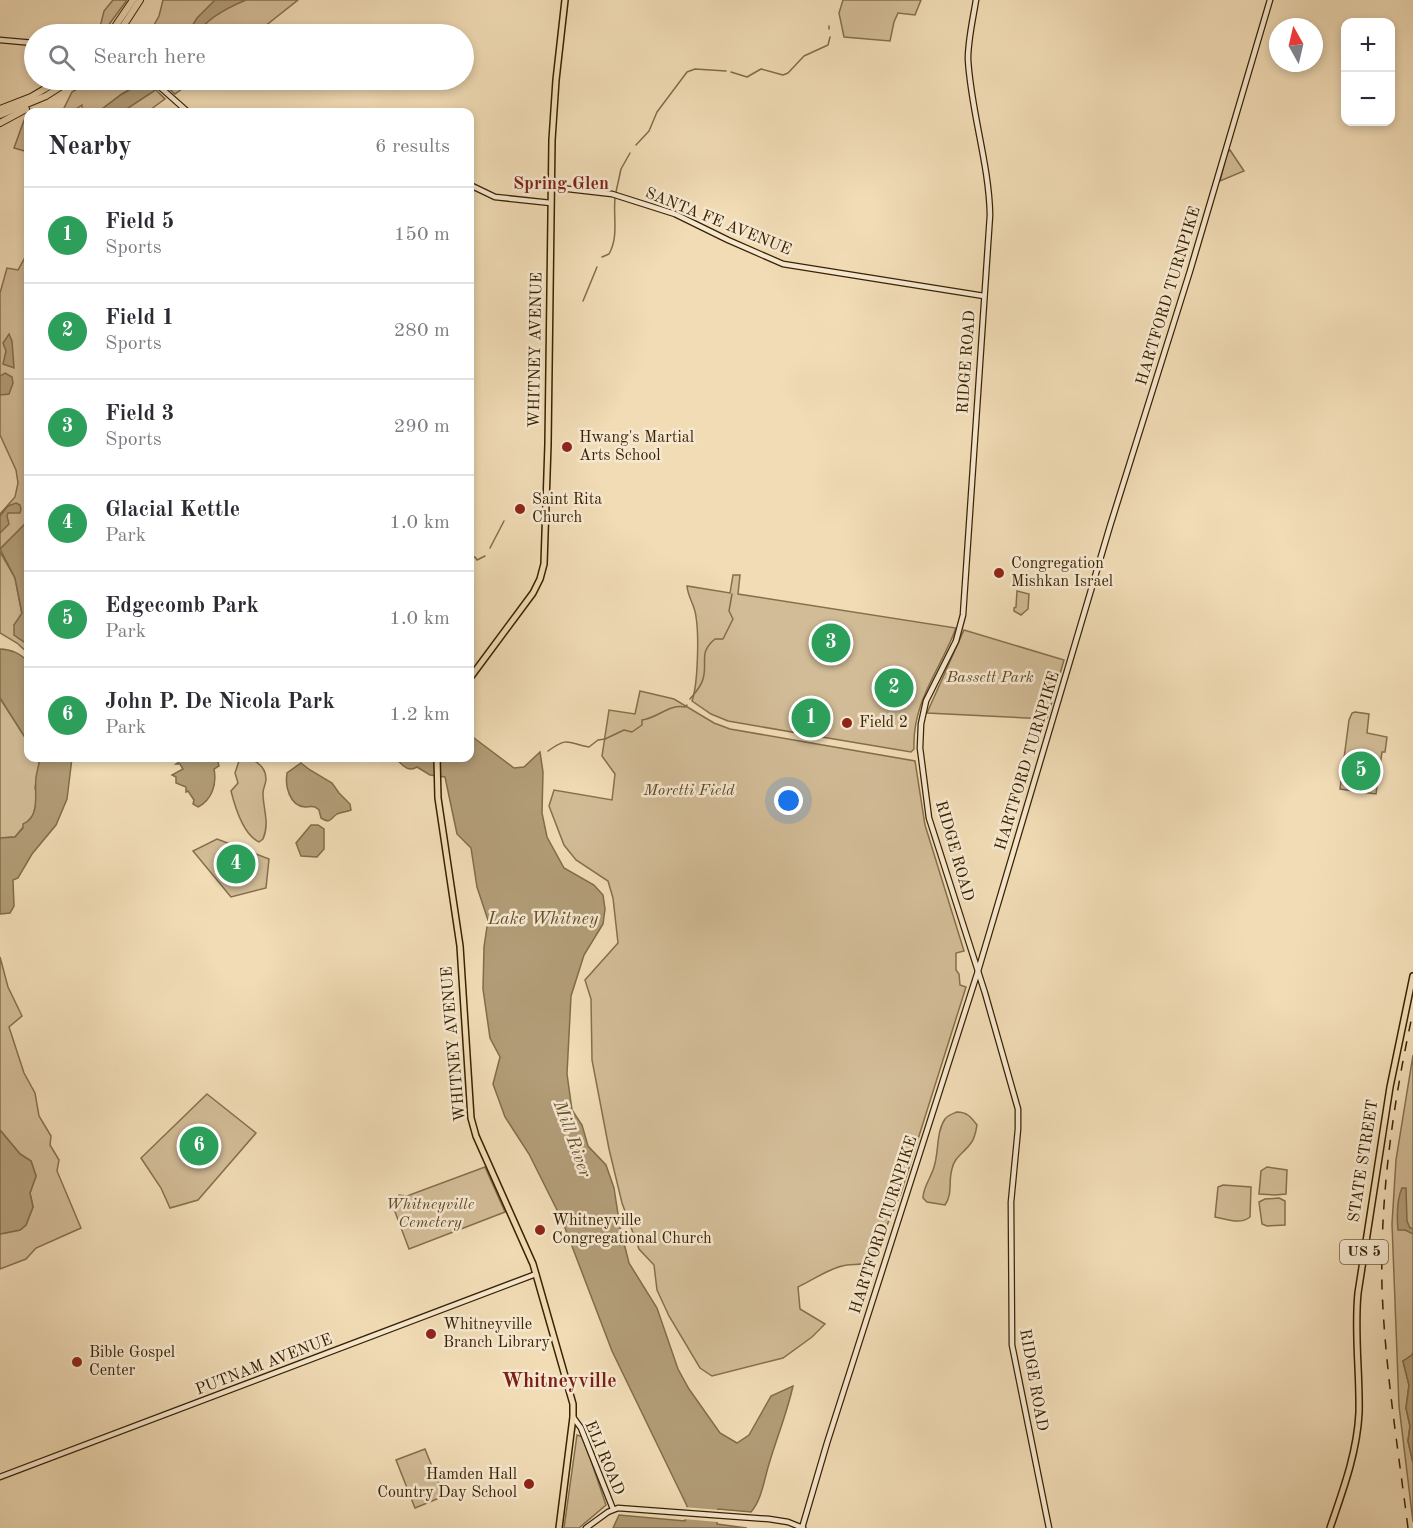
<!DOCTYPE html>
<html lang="en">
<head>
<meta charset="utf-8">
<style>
	:root { --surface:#fff; --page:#f7f7f7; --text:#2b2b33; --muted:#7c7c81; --line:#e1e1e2; --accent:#0b8043 }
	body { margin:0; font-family:"Old Standard TT",serif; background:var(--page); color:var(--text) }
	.controls { position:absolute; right:18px; top:18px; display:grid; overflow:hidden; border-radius:12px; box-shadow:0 3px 9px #0003 }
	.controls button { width:54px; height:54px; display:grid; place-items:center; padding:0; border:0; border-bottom:2px solid var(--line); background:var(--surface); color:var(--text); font:30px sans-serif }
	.compass { position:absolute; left:1269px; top:18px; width:54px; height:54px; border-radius:50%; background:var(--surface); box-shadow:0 3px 9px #0003; rotate:352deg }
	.you { position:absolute; left:789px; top:801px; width:21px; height:21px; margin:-15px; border:4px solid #fff; border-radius:50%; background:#1a73e8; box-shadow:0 0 0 9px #1a73e833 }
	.badge { display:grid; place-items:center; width:39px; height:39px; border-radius:50%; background:var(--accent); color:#fff; font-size:20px; font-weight:700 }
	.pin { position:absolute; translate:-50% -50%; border:3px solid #fff; box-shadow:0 2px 6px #0006 }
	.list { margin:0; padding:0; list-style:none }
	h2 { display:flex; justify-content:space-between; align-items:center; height:78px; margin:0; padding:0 24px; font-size:26px }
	h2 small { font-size:20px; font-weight:400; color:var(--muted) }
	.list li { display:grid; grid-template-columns:39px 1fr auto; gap:18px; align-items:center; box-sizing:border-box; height:96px; padding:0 24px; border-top:2px solid var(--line) }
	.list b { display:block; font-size:22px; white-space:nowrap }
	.list p { margin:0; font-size:20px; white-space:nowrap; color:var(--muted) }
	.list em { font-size:20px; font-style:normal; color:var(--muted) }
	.icon { flex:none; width:33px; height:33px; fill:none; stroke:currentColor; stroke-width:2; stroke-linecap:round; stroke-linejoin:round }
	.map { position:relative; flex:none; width:1413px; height:1528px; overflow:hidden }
	.search { position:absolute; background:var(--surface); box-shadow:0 3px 9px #0003; left:24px; top:24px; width:450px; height:66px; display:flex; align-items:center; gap:15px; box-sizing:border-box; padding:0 21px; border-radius:33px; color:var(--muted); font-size:22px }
	.panel { position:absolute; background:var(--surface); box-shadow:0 3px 9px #0003; left:24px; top:108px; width:450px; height:654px; border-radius:12px }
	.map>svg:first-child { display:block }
	.green { fill:#d2bc97; stroke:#856f4c; stroke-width:1.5 }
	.water { fill:#b29d78; stroke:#816c48; stroke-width:1.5 }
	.pier { fill:#f1dcb6 }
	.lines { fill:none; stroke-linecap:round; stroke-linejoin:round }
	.stream { stroke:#816c48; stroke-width:1.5 }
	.secondary-casing { stroke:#382200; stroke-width:7 }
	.primary-casing { stroke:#382200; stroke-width:8 }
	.motorway-casing { stroke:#382200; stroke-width:8 }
	.secondary { stroke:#f6e8d0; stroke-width:4.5 }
	.primary { stroke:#f1dcb6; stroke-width:5 }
	.motorway { stroke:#f1dcb6; stroke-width:6 }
	.rail { stroke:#382200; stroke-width:1.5; stroke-dasharray:10 10; stroke-linecap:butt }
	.poi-dot { fill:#8f2418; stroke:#f6e8d0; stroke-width:2 }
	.labels { text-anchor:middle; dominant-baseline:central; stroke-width:5; stroke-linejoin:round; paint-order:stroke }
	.shield { fill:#f6e8d0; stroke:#715d3e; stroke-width:1.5 }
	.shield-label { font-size:15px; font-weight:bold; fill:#382200 }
	.street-label { font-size:16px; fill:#382200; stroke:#f6e8d0 }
	.poi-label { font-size:16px; fill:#382200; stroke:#f6e8d0; text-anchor:start }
	.park-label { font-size:16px; font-style:italic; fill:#5e4826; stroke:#f6e8d0 }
	.neighbourhood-label { font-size:18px; font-weight:bold; fill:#7a1f14; stroke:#f6e8d0 }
	.water-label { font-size:18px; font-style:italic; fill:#634d2a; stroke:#f6e8d0 }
	.quarter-label { font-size:20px; font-weight:bold; fill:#7a1f14; stroke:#f6e8d0 }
</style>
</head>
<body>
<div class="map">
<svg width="1413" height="1528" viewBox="0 0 1413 1528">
	<rect width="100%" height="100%" fill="#f1dcb6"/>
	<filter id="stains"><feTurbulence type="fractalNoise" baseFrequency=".00333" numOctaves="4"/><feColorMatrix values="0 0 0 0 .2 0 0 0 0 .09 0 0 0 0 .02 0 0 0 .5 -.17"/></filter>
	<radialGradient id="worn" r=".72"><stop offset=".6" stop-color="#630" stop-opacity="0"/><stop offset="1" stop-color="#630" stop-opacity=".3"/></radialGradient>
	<g class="green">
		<path d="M113 0H127L102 34 99 31 104 11Z"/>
		<path d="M163 0H298L255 34H149L159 16Z"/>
		<path d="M843 0H921L915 15 898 13 894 22 890 41 844 37 839 13Z"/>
		<path d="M159 80H194L175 94Z"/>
		<path d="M89 81 144 80 145 81 122 94 98 112H82V105L71 112H62L72 92Z"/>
		<path d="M155 89 165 99 147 112H122Z"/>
		<path d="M28 113V152L14 148 26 115Z"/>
		<path d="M1230 150 1244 171 1220 181 1227 153Z"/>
		<path d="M28 252V521L0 549V514L15 497 18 483 16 470 0 435V293L7 268 18 270Z"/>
		<path d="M0 552 15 578 22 614 14 625 27 644 28 643V653L17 643 0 633Z"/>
		<path d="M733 575H740L738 594 956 628C940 671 912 701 914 749L911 752 822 737 817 733 809 735 728 721 711 714 692 701C698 684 699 635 696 617 695 605 688 598 687 586L730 593Z"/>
		<path d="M1017 591 1029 594 1028 609 1021 615 1014 611V608L1016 607Z"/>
		<path d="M964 630 1064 660 1047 719 927 713Z"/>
		<path d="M640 691 674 699 714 723 730 729 915 761 925 825 964 951 956 953V970L959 974 960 985 966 987 901 1193 871 1262C862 1265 856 1264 847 1265 831 1267 813 1280 798 1287L800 1309 825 1324 812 1337 783 1358 712 1376 700 1368 669 1316 657 1290 654 1265 639 1249 622 1203 609 1149 592 1060 591 999 585 980 618 943 613 898 608 881 576 860 564 845 549 806 554 790 612 800 615 774 602 756 609 710 635 714Z"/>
		<path d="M0 698 28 742V758H40L35 788 38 797 33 815 15 837 0 838Z"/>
		<path d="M1355 712 1369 714 1367 733 1387 737 1385 752H1382L1376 794 1340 789 1349 720 1352 713Z"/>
		<path d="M240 758C252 757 266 765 266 779 266 784 263 788 263 793 263 809 270 823 263 839L259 842C244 835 235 807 231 791L238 783 235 773Z"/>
		<path d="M217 839 269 859 266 888 231 897 193 851Z"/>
		<path d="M0 957 8 987 22 1016 9 1027 24 1073 35 1093 39 1116 51 1136 50 1145 59 1160 57 1171 81 1228 36 1248 26 1259 0 1269V1234L20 1230 26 1225 33 1207 30 1193 36 1176 31 1161 20 1154 0 1130Z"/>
		<path d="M1413 1055V1352L1412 1355 1403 1361 1409 1385 1406 1408 1410 1426 1408 1441 1413 1463V1522L1399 1406 1392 1224 1396 1160Z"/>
		<path d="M207 1094 256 1133 198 1200 170 1208 161 1188 141 1158Z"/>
		<path d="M957 1112C967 1112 971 1117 977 1125 976 1131 975 1138 971 1143 965 1152 954 1157 952 1169 948 1182 953 1194 945 1205L927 1202 923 1198C923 1187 931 1178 934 1167 939 1152 936 1132 945 1119 948 1115 952 1114 957 1112Z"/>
		<path d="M485 1167 505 1212 409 1249 394 1209 399 1195 407 1196Z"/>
		<path d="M1267 1167 1287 1170 1286 1194 1275 1195 1259 1194 1261 1171Z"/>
		<path d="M1223 1185 1251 1187 1250 1217C1240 1225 1227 1219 1215 1217L1218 1187Z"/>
		<path d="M1279 1198 1285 1201V1225L1267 1226 1262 1224 1259 1202 1265 1199Z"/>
		<path d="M577 1435 583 1437 606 1505 579 1528H564Z"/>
		<path d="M425 1449 444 1496 415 1508 396 1460Z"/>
	</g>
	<g class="water">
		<path d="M215 0H246C229 7 207 18 197 34H187L197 18Z"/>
		<path d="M147 80H171L122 112H98L122 94Z"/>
		<path d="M9 334 12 341 14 368 3 364 6 351 3 343Z"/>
		<path d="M5 373 12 377 13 383 9 394 0 395V376Z"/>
		<path d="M16 503 20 505 21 509 20 513H8L7 516 9 524 0 533V516L8 506Z"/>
		<path d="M28 521V643L27 644 14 635V625L22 613 15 578 0 549Z"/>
		<path d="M0 649C10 649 23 654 28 663V742L0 698Z"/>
		<path d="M470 735 514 768 524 767 540 752 543 772 542 813 547 837 564 868 594 885 603 895 605 909 603 924 584 955 571 996 567 1074 572 1110 582 1125 588 1146 606 1165 614 1188 620 1227 629 1263 657 1308 678 1369 689 1389 720 1433 737 1443 749 1435 771 1396 793 1386C787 1413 777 1437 769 1464 764 1480 762 1499 751 1512L718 1509 717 1524 747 1528H613L619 1515 685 1521 687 1506 612 1351 562 1220 529 1154 505 1117 493 1084 500 1057 490 1038 483 989 484 947 488 920 477 887 471 848 457 834 445 777 430 775 417 767C407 773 402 764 395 758H426L429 761H445L446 758H470Z"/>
		<path d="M40 758H72L67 799 56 825 32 854 18 878 13 880 14 906 10 913 0 914V838L15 837 23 828V824C41 817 34 792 36 777 37 771 39 765 40 758Z"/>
		<path d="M178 758H225L218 762 219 766 214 769C217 784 212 800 198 807L193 804 194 800 188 791 186 792V787L176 783V777L172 775 183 769 180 764H176L179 762Z"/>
		<path d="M301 763 310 770 332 783 339 793 350 804 351 810C347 812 341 812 337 814 330 819 331 824 321 818L319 810 315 807C312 806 308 807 305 807 289 806 285 785 287 773Z"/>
		<path d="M311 825H318L324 829V849L317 857 301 856 296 843Z"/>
		<path d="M0 1130 20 1154 31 1161 36 1176 30 1193 33 1207 26 1225 20 1230 0 1234Z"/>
		<path d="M1402 1188H1406L1407 1221 1410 1228H1413V1234L1405 1230H1398C1397 1218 1397 1199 1402 1188Z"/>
		<path d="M1413 1352V1463L1408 1441 1410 1426 1406 1408 1409 1385 1403 1361 1412 1355Z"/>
	</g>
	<path class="pier" d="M684 1507 719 1510 718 1522 683 1519Z"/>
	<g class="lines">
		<g class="stream">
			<path d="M829 26V29"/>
			<path d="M731 72 747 77 761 69 783 75 788 73 804 56 828 45 830 37"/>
			<path d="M636 145 649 131 657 112 687 72 695 69 726 71"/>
			<path d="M616 192 621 169 630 153"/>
			<path d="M602 257 609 254C619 236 613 217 615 198"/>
			<path d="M583 301 597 267"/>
			<path d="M490 548 504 521"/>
			<path d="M470 558 475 557 477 560 485 556"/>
			<path d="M690 699C695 693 701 687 703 679 708 662 698 653 715 639H723L733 619 729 611 732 594"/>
			<path d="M548 751C569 736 567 743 589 747L598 740 605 739 624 730 632 732 642 725V720C658 718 668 704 685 707L687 705"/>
		</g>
		<defs>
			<g id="secondary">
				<path d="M976 0C973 19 968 40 968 59 971 112 989 163 990 215L963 615 956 641 926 701 921 724 920 748 929 818 985 993 1018 1109V1129L1011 1202 1012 1345 1049 1528"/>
				<path d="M0 40 34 43"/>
				<path d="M152 80 188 112"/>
				<path d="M470 185 495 197 551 203"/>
				<path d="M551 187 612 194 675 214 728 240 783 264 984 296"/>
				<path d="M573 1417 581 1428 613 1509"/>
				<path d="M0 1477 536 1274"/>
				<path d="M586 1528 608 1512 618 1508 769 1519 788 1522 803 1528"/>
				<path d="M802 1528 827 1443 978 971 1110 526 1190 271 1270 0"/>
			</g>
			<g id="primary">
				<path d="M470 678 533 593 540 579 544 564 548 444 552 140 556 80 565 0"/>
				<path d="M437 758 438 798 460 946 471 1118 476 1136 533 1264 573 1404V1417L559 1528"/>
				<path d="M1330 1528C1343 1490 1357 1453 1359 1413 1360 1373 1354 1333 1358 1293L1390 1087 1413 976"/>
			</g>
			<g id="motorway">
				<path d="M110 34 133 0"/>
				<path d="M118 34 140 0"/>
				<path d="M0 109 31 97 60 80"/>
				<path d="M0 115 46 96 71 80"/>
				<path d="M0 123 26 109"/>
			</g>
		</defs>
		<use href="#secondary" class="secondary-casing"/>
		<use href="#primary" class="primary-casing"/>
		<use href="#motorway" class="motorway-casing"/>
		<use href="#secondary" class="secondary"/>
		<use href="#primary" class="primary"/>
		<use href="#motorway" class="motorway"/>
		<path class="rail" d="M1408 1528C1398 1448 1385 1368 1382 1288 1380 1195 1393 1103 1413 1012"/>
	</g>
	<g class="poi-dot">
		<circle cx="567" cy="447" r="6"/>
		<circle cx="520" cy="509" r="6"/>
		<circle cx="999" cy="573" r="6"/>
		<circle cx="847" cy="723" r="6"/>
		<circle cx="540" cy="1230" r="6"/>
		<circle cx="431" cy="1334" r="6"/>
		<circle cx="77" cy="1362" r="6"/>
		<circle cx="529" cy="1484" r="6"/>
	</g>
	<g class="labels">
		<rect class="shield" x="1340" y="1240" width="48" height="24" rx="4.5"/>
		<g class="shield-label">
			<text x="1364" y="1252">US 5</text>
		</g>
		<g class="street-label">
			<text transform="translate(718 222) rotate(22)">SANTA FE AVENUE</text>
			<text transform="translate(1169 296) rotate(-73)">HARTFORD TURNPIKE</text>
			<text transform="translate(536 350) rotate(-89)">WHITNEY AVENUE</text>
			<text transform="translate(967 362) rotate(-86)">RIDGE ROAD</text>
			<text transform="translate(1028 761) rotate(-73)">HARTFORD TURNPIKE</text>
			<text transform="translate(954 851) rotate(74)">RIDGE ROAD</text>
			<text transform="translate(454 1044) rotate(-95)">WHITNEY AVENUE</text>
			<text transform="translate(1364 1161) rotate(-81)">STATE STREET</text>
			<text transform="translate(884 1225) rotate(-72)">HARTFORD TURNPIKE</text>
			<text transform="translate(264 1365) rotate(-21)">PUTNAM AVENUE</text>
			<text transform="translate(1033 1380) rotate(80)">RIDGE ROAD</text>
			<text transform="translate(604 1458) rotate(67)">ELI ROAD</text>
		</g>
		<g class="poi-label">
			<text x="579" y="438">Hwang's Martial<tspan x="579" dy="18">Arts School</tspan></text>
			<text x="532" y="500">Saint Rita<tspan x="532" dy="18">Church</tspan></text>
			<text x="1011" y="564">Congregation<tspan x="1011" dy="18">Mishkan Israel</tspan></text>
			<text x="859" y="723">Field 2</text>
			<text x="552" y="1221">Whitneyville<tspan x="552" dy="18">Congregational Church</tspan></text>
			<text x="443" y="1325">Whitneyville<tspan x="443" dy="18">Branch Library</tspan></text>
			<text x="89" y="1353">Bible Gospel<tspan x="89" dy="18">Center</tspan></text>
			<text x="517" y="1475" text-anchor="end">Hamden Hall<tspan x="517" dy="18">Country Day School</tspan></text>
		</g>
		<g class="park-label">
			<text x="990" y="678">Bassett Park</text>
			<text x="689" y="791">Moretti Field</text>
			<text x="430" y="1205">Whitneyville<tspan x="430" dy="18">Cemetery</tspan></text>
		</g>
		<g class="neighbourhood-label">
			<text x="561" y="184">Spring Glen</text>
		</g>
		<g class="water-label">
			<text x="543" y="919">Lake Whitney</text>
			<text transform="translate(572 1139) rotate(70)">Mill River</text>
		</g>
		<g class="quarter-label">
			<text x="559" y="1382">Whitneyville</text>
		</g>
	</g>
	<rect width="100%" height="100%" filter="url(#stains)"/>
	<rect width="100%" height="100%" fill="url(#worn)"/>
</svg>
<div class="controls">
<button>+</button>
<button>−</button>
</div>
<svg class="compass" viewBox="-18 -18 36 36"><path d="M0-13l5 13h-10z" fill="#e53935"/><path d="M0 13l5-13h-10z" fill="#7c7c81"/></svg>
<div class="you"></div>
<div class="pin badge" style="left:811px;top:718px;background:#2e9e5b">1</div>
<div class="pin badge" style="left:894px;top:688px;background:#2e9e5b">2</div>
<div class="pin badge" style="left:831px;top:643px;background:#2e9e5b">3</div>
<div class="pin badge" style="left:236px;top:864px;background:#2e9e5b">4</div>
<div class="pin badge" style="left:1361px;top:771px;background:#2e9e5b">5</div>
<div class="pin badge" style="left:199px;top:1146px;background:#2e9e5b">6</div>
<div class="search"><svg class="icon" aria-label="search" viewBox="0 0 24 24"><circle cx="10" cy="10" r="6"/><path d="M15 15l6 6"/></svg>Search here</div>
<section class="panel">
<h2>Nearby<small>6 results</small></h2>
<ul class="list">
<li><span class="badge" style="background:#2e9e5b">1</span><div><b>Field 5</b><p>Sports</p></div><em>150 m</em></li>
<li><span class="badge" style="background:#2e9e5b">2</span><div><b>Field 1</b><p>Sports</p></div><em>280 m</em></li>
<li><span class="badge" style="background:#2e9e5b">3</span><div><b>Field 3</b><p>Sports</p></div><em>290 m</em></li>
<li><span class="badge" style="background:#2e9e5b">4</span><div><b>Glacial Kettle</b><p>Park</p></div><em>1.0 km</em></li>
<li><span class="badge" style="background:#2e9e5b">5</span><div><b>Edgecomb Park</b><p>Park</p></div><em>1.0 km</em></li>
<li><span class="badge" style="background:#2e9e5b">6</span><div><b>John P. De Nicola Park</b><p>Park</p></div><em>1.2 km</em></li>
</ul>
</section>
</div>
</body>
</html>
